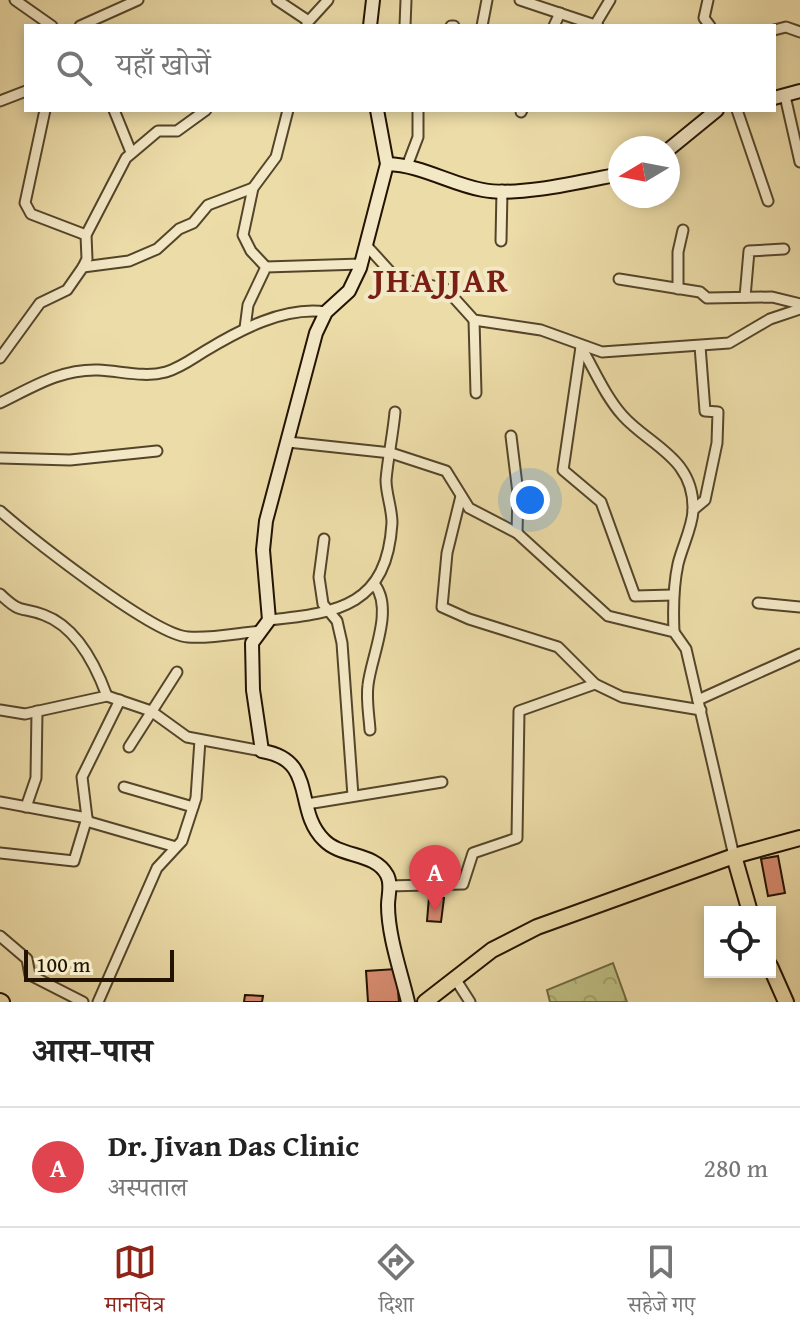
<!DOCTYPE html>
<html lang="hi">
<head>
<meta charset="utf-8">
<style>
	:root { --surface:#fff; --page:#f6f6f6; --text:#222; --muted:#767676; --line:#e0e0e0; --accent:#8f2418 }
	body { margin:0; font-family:"Gentium Book Plus","Noto Serif Devanagari",serif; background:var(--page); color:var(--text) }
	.controls { position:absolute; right:24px; bottom:24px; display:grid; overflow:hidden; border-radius:0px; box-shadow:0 4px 12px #0003 }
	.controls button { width:72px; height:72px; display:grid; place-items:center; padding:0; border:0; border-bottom:2px solid var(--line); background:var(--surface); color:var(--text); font:40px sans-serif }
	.compass { position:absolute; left:608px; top:136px; width:72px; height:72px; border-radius:50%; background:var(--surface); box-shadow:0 4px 12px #0003; rotate:260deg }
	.scale { position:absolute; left:24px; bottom:20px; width:150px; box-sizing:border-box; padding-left:8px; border:4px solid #221300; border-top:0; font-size:22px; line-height:28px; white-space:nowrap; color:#221300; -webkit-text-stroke:6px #f3e8c6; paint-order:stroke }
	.you { position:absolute; left:530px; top:500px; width:28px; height:28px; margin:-20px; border:6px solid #fff; border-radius:50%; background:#1a73e8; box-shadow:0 0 0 12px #1a73e833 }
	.badge { display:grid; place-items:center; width:52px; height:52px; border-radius:50%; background:var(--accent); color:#fff; font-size:26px; font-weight:700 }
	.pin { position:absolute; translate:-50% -66px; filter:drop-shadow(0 2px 4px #0008) }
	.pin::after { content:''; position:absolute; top:42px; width:28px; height:24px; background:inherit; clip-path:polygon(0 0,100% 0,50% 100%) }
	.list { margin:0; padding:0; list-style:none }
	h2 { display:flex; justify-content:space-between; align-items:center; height:104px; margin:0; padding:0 32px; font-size:34px }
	h2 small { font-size:26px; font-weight:400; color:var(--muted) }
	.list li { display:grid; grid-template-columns:52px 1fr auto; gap:24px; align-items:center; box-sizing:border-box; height:120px; padding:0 32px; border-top:2px solid var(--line) }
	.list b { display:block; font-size:30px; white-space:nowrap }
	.list p { margin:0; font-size:26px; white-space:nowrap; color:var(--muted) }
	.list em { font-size:26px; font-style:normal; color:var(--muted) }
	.icon { flex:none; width:44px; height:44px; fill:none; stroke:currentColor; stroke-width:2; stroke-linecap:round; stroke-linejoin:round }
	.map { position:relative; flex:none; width:800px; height:1002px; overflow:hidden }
	.search { position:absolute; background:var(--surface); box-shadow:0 4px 12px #0003; left:24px; right:24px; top:24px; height:88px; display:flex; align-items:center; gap:20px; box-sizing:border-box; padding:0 28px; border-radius:0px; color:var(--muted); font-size:30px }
	.sheet { height:224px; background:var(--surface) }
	nav { display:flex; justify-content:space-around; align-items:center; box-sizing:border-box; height:112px; border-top:2px solid var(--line); background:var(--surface); font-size:22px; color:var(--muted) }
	nav a { display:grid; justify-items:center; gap:4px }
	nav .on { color:var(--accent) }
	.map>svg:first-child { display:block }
	.park { fill:url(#park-crowns); stroke:#706942; stroke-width:2 }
	.building { fill:#d78b70; stroke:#221300; stroke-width:2 }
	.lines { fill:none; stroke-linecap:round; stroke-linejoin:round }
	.street-casing { stroke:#54452a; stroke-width:13 }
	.secondary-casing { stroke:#221300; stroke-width:16 }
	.primary-casing { stroke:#221300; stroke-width:18 }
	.street { stroke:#f3e8c6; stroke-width:9 }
	.secondary { stroke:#f3e8c6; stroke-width:12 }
	.primary { stroke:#ecdca8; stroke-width:14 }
	.labels { text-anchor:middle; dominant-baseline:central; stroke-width:8; stroke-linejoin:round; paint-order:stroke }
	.district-label { font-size:34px; font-weight:bold; letter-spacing:2px; fill:#7a1f14; stroke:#f3e8c6 }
</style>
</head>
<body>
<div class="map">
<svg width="800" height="1002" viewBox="0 0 800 1002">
	<defs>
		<pattern id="park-crowns" width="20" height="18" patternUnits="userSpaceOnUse" patternTransform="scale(2)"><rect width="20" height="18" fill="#bebf83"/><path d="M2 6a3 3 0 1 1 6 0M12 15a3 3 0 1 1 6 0" fill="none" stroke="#a3a36f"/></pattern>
	</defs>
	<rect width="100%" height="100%" fill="#ecdca8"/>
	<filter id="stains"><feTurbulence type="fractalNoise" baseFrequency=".0025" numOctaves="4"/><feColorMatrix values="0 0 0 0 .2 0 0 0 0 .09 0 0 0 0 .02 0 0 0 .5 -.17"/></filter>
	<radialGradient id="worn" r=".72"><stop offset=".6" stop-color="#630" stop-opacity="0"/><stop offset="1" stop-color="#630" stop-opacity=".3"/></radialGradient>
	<path class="park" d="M613 963 627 1002H550L547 990Z"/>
	<g class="building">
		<path d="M778 856 785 893 768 896 761 859Z"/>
		<path d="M429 897 444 898 441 922 427 921Z"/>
		<path d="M396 969 399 1002H368L366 971Z"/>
		<path d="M245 995 263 996 262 1002H244Z"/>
	</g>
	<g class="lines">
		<defs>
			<g id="street">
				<path d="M15 0 52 26"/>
				<path d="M277 0 307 20"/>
				<path d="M520 0 598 26"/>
				<path d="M708 0 704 18 710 26"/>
				<path d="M307 23 328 0"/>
				<path d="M595 25 610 0"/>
				<path d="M80 26 138 0"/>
				<path d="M405 26 406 0"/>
				<path d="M451 26H454"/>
				<path d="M482 26 487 0"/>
				<path d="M554 26 560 13"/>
				<path d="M774 30 786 27 800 32"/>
				<path d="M785 96 800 162"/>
				<path d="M0 101 26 91"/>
				<path d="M45 110 25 203 31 214 86 235"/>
				<path d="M114 110 131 152"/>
				<path d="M737 110 768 201"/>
				<path d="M521 112 522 110"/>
				<path d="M407 166 418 137V110"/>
				<path d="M501 241 502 190"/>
				<path d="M366 245 395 277 446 289 474 320 541 330 602 352 729 343 770 319 800 309"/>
				<path d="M83 267 129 261 157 249 179 229 193 223 208 205 253 188"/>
				<path d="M266 267 251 251 243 235 253 188 276 157 288 110"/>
				<path d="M619 279 700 292 707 298 772 297 800 304"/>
				<path d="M678 289V252L683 230"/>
				<path d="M745 297 749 251 784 249"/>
				<path d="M474 320 476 393"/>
				<path d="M245 328 248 305 266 267 361 264"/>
				<path d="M581 347C594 369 605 396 623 416 650 446 695 458 693 511 692 528 682 547 678 564 673 587 673 609 674 632"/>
				<path d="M581 347 563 470 601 502 635 596 673 595"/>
				<path d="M0 358 40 303 67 290 83 267 87 259 86 235 126 158 158 131H177L206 110"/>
				<path d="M0 403C33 387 60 369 98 370 121 371 144 378 166 372 180 368 192 359 205 351 240 330 284 306 326 312"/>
				<path d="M511 436 518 493 517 533"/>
				<path d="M288 442 391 453 446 471 469 508 517 533 608 616 674 632 686 649 734 856"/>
				<path d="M0 458 70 460 157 451"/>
				<path d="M461 496 447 553 442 607 469 619 558 647 595 684 622 697 701 710"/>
				<path d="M693 510 705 500 717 443 718 412 705 411 700 346"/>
				<path d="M0 511C30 537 153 635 188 637 211 639 238 633 261 631"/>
				<path d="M324 539 319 577 323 604 337 621 342 643 353 796"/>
				<path d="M0 594C22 615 20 606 44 615 77 627 96 666 107 696"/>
				<path d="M758 603 800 607"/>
				<path d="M269 620C340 613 387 605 392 523 392 508 386 494 386 480 388 457 393 434 395 412"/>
				<path d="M698 700 800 654"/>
				<path d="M0 710 25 714 107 696 151 711 187 737 262 751"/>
				<path d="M370 730C369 715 366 699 368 685 371 657 394 610 375 585"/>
				<path d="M129 747 177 672"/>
				<path d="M124 787 193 807"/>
				<path d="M0 802 87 818"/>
				<path d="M307 804 442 782"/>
				<path d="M26 807 36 778 37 711"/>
				<path d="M86 821 176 847"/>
				<path d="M0 853 74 861 87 818 82 777 120 700"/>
				<path d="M389 886 463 884 473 853 517 838 519 711 595 684"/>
				<path d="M0 936 27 959 30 975 83 1002"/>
				<path d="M456 980 470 1002"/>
				<path d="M98 1002 157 868 182 841 196 798 200 740"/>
			</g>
			<g id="secondary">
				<path d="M370 26 373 0"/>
				<path d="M774 98 800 91"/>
				<path d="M377 110 387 164 360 268 349 291 326 312 316 333 266 521 263 550 269 620 252 643 253 690 262 751C318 760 293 810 324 840 341 858 375 852 387 875 392 884 388 896 388 905 388 936 401 972 408 1002"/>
				<path d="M668 150 717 110"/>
				<path d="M387 164C422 165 450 184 483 190 519 197 584 181 620 174"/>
			</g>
			<g id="primary">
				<path d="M734 856 750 912"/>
				<path d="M770 966 786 1002"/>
				<path d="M0 1001 2 1002"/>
				<path d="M425 1002 492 950 537 927 734 856 800 838"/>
			</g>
		</defs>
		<use href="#street" class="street-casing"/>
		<use href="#secondary" class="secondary-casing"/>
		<use href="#primary" class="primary-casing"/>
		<use href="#street" class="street"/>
		<use href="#secondary" class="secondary"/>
		<use href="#primary" class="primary"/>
	</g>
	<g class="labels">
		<g class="district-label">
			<text x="441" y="279">JHAJJAR</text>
		</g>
	</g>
	<rect width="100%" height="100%" filter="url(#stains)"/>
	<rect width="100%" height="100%" fill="url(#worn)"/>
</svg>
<div class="controls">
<button><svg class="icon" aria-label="locate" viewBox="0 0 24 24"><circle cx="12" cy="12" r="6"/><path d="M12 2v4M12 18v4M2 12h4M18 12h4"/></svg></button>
</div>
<svg class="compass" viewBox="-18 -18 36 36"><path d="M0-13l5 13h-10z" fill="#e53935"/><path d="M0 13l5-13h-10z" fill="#767676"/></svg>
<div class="scale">100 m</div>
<div class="you"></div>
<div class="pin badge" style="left:435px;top:911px;background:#e0444e">A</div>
<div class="search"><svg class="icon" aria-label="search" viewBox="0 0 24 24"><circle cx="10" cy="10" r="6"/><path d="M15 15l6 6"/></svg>यहाँ खोजें</div>
</div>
<section class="sheet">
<h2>आस-पास<small></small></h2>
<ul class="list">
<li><span class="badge" style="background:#e0444e">A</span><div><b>Dr. Jivan Das Clinic</b><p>अस्पताल</p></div><em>280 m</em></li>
</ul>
</section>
<nav>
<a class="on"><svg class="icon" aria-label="map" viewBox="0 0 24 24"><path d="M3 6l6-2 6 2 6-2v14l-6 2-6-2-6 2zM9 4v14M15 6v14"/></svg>मानचित्र</a>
<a><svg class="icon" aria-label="directions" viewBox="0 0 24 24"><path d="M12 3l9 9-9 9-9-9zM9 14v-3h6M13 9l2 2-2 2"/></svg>दिशा</a>
<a><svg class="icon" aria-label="saved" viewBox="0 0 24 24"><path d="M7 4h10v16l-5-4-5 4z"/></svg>सहेजे गए</a>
</nav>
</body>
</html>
